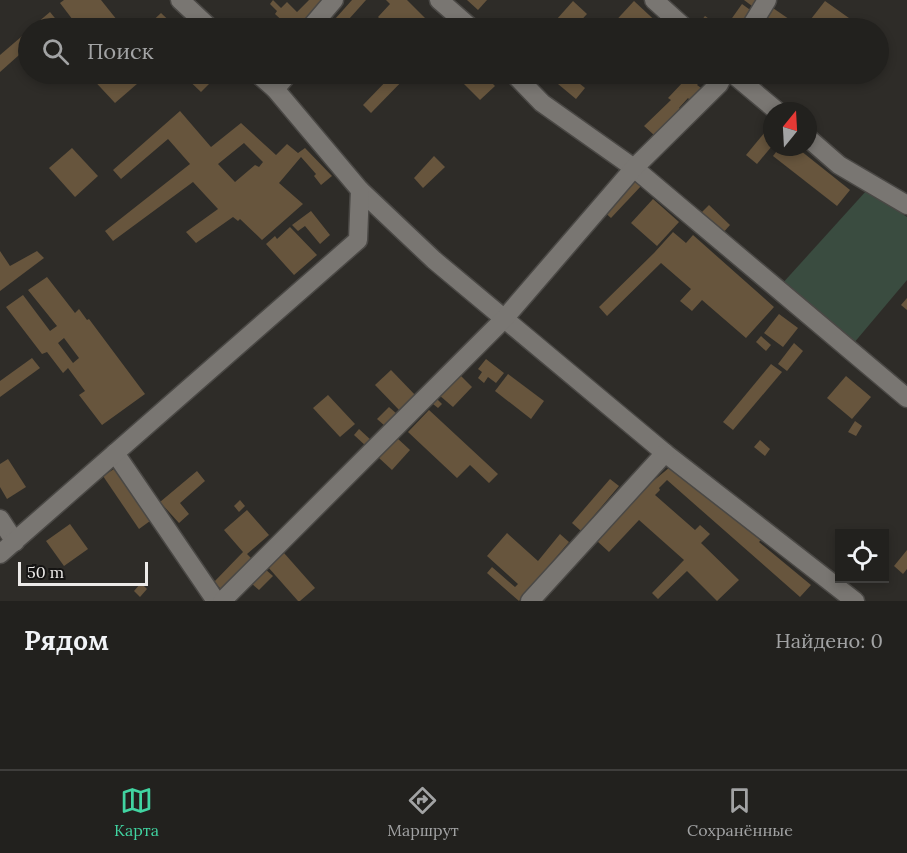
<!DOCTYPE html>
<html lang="ru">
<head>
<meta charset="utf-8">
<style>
	:root { --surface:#22211e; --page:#2e2e2b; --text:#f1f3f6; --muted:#a2a3a4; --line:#3f3e3c; --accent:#41d4a1 }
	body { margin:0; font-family:Lora,serif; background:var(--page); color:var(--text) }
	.controls { position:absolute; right:18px; bottom:18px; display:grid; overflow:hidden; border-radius:0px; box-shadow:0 3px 9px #0003 }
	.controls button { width:54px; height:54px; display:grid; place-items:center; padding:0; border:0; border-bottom:2px solid var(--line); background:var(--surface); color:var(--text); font:30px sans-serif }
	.compass { position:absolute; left:763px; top:102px; width:54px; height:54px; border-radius:50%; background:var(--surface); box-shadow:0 3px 9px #0003; rotate:18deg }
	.scale { position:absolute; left:18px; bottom:15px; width:130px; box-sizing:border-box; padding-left:6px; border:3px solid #edebe9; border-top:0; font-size:16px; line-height:21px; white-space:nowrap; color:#edebe9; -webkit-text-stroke:4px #151413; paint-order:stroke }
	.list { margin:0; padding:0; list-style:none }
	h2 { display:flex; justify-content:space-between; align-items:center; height:78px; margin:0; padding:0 24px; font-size:26px }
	h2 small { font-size:20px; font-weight:400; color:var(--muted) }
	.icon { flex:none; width:33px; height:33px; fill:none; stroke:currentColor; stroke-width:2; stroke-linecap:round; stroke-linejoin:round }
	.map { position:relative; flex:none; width:907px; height:601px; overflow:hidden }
	.search { position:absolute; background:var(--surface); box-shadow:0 3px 9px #0003; left:18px; right:18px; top:18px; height:66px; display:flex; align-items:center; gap:15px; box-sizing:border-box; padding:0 21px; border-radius:33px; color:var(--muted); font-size:22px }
	.sheet { height:168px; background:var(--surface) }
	nav { display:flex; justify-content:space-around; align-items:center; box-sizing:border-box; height:84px; border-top:2px solid var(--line); background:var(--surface); font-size:16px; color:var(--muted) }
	nav a { display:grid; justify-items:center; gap:3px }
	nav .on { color:var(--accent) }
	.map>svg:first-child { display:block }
	.green { fill:#3a4c40 }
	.building { fill:#67553d; fill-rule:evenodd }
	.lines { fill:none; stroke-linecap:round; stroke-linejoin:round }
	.minor-casing { stroke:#4a4845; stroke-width:21 }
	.minor { stroke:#797672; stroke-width:18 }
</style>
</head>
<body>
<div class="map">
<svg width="907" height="601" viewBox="0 0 907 601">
	<rect width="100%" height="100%" fill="#2e2c28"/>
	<path class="green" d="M867 190 907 217V280L853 344 781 285Z"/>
	<g class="building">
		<path d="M64 0H101L121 25 115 28H79L60 3Z"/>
		<path d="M273 0 281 8 287 2 297 12 309 0H326L299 28H290L275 14 277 11 270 4Z"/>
		<path d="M352 0H366L341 28H327Z"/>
		<path d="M386 0H407L429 22 422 28H389L378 17 390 4Z"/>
		<path d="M467 0H487L478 10Z"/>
		<path d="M744 0H757L752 6Z"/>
		<path d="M573 1 587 14 574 28H549Z"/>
		<path d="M634 1 663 28H611L610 27Z"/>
		<path d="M825 1 863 28H822L811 19Z"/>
		<path d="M742 4 753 12 741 28H725Z"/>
		<path d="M770 6 802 28H761L757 26Z"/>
		<path d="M50 12 63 28H31Z"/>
		<path d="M161 13 177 28H145Z"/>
		<path d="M705 16 722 28H701L697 26Z"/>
		<path d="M443 20 451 28H435Z"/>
		<path d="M28 31V47L0 72V55Z"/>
		<path d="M88 74H141L145 77 115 103Z"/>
		<path d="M182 74H215L217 76 201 92Z"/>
		<path d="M393 74H409L371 113 363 105Z"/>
		<path d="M454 74H483L495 86 480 100Z"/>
		<path d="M546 74H568L585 88 576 99Z"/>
		<path d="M660 74H681L672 84Z"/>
		<path d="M684 74 691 76 693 74H717L710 81 705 76 697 85 704 90 692 103 688 98 679 108 680 110 654 135 644 126 671 100 668 98 684 81 681 78Z"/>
		<path d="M180 111 211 147 241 123 276 155 287 144 298 153 305 148 332 176 321 185 314 176 316 174 301 157 279 183 303 204 262 240 240 219 238 221 233 217 196 243 186 232 218 209 193 182 113 241 105 231 190 164 168 139 121 179 113 170ZM244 143 263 162 259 167 255 165 235 182 218 164Z"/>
		<path d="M770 126 772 128V146L757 164 746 155Z"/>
		<path d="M780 147H796L850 190 837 206 773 156Z"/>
		<path d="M72 148 98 176 75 197 49 168Z"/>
		<path d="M434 156 445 167 423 188 414 178Z"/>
		<path d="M632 175 642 185 611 218 601 209Z"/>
		<path d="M653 199 679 222 657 246 631 223Z"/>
		<path d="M709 205 730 225 722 234 700 214Z"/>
		<path d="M311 211 330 235 320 244 305 226 298 231 292 225Z"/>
		<path d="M290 227 317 255 294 275 266 244 275 236 277 239Z"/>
		<path d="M673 232 686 243 693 235 774 307 746 338 702 300 692 311 680 301 691 289 661 263 607 316 599 307 654 253Z"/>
		<path d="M0 251 10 266 37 251 44 258 0 291Z"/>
		<path d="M47 277 75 313 79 309 87 320 89 319 145 394 102 425 79 395 85 391 68 368 63 373 47 352 42 354 6 307 23 295 50 331 57 326 28 290ZM64 338 79 358 73 363 58 343Z"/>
		<path d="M907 298V310L901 305Z"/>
		<path d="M779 314 798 328 783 347 764 333Z"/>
		<path d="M761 336 771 345 766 351 756 342Z"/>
		<path d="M794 343 803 351 787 371 778 364Z"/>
		<path d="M32 358 40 368 0 397V381Z"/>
		<path d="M486 359 504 373 496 383 488 377 484 383 478 378 482 372 478 369Z"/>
		<path d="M771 364 782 372 733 430 723 422Z"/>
		<path d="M391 370 418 398 402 413 375 385Z"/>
		<path d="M459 374 472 387 453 407 439 395Z"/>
		<path d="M508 374 544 401 531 419 495 391Z"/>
		<path d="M846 376 871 397 852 419 827 398Z"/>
		<path d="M328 395 355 424 340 437 313 408Z"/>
		<path d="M437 399 442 404 438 408 433 404Z"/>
		<path d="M389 407 397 414 385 426 377 419Z"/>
		<path d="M429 410 498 474 489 483 470 465 457 478 408 432Z"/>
		<path d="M855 421 862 426 856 436 848 432Z"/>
		<path d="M359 429 372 441 367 447 354 435Z"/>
		<path d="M396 437 410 450 392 470 378 457Z"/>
		<path d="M760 440 770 449 765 456 754 447Z"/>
		<path d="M8 459 26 487 7 499 0 487V464Z"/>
		<path d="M670 467 700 488 761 540 759 542 811 585 800 597 667 480 659 488 660 490 655 495 695 530 700 525 710 534 701 543 739 580 717 601 687 571 658 599 652 593 684 560 639 520 609 552 597 541 652 482Z"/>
		<path d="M114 469 150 521 139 529 103 476Z"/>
		<path d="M197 471 205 481 180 503 189 514 179 523 160 502Z"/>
		<path d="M610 479 619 486 581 531 572 523Z"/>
		<path d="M240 500 245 506 239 512 234 506Z"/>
		<path d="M247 510 269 535 247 554 253 560 223 591 214 582 243 552 224 530Z"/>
		<path d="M70 524 88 549 64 566 46 541Z"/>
		<path d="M507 533 538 561 560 534 569 542 519 601 487 573 492 567 515 587 518 584 487 556Z"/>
		<path d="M907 550V569L903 574 894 566Z"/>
		<path d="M284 553 315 588 300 601H298L268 567Z"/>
		<path d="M265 569 273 576 259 590 251 583Z"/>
		<path d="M141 583 147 589 140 597 134 591Z"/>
	</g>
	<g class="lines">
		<defs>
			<g id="minor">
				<path d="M180 0 210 28"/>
				<path d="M439 0 471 28"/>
				<path d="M654 0 685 28"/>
				<path d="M310 28 334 0"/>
				<path d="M750 28 767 0"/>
				<path d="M514 74 542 103 634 168 907 398"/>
				<path d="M733 74 777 111"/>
				<path d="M275 89 288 74"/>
				<path d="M808 138 839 165 907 205"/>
				<path d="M360 190 434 260 665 453 855 601"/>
				<path d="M115 453 216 601"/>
				<path d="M0 519 15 542"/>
				<path d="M0 554 358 240 360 190 275 89 258 74"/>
				<path d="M222 601 504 319 634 168 719 84 724 74"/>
				<path d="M530 601 665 453"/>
			</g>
		</defs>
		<use href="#minor" class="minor-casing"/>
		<use href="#minor" class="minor"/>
	</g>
</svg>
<div class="controls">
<button><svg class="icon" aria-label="locate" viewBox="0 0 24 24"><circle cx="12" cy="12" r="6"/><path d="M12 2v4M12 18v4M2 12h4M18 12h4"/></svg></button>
</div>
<svg class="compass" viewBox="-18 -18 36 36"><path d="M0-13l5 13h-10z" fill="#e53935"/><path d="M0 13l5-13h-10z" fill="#a2a3a4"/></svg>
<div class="scale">50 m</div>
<div class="search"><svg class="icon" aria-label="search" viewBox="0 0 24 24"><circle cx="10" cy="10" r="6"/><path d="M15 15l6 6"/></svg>Поиск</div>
</div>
<section class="sheet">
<h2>Рядом<small>Найдено: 0</small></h2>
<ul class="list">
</ul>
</section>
<nav>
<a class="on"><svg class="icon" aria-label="map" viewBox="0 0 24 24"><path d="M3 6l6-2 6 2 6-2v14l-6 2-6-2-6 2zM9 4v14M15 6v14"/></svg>Карта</a>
<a><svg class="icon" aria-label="directions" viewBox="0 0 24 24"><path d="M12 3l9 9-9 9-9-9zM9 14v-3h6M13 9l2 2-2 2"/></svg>Маршрут</a>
<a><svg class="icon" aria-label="saved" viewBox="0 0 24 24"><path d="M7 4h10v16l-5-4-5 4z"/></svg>Сохранённые</a>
</nav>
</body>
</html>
